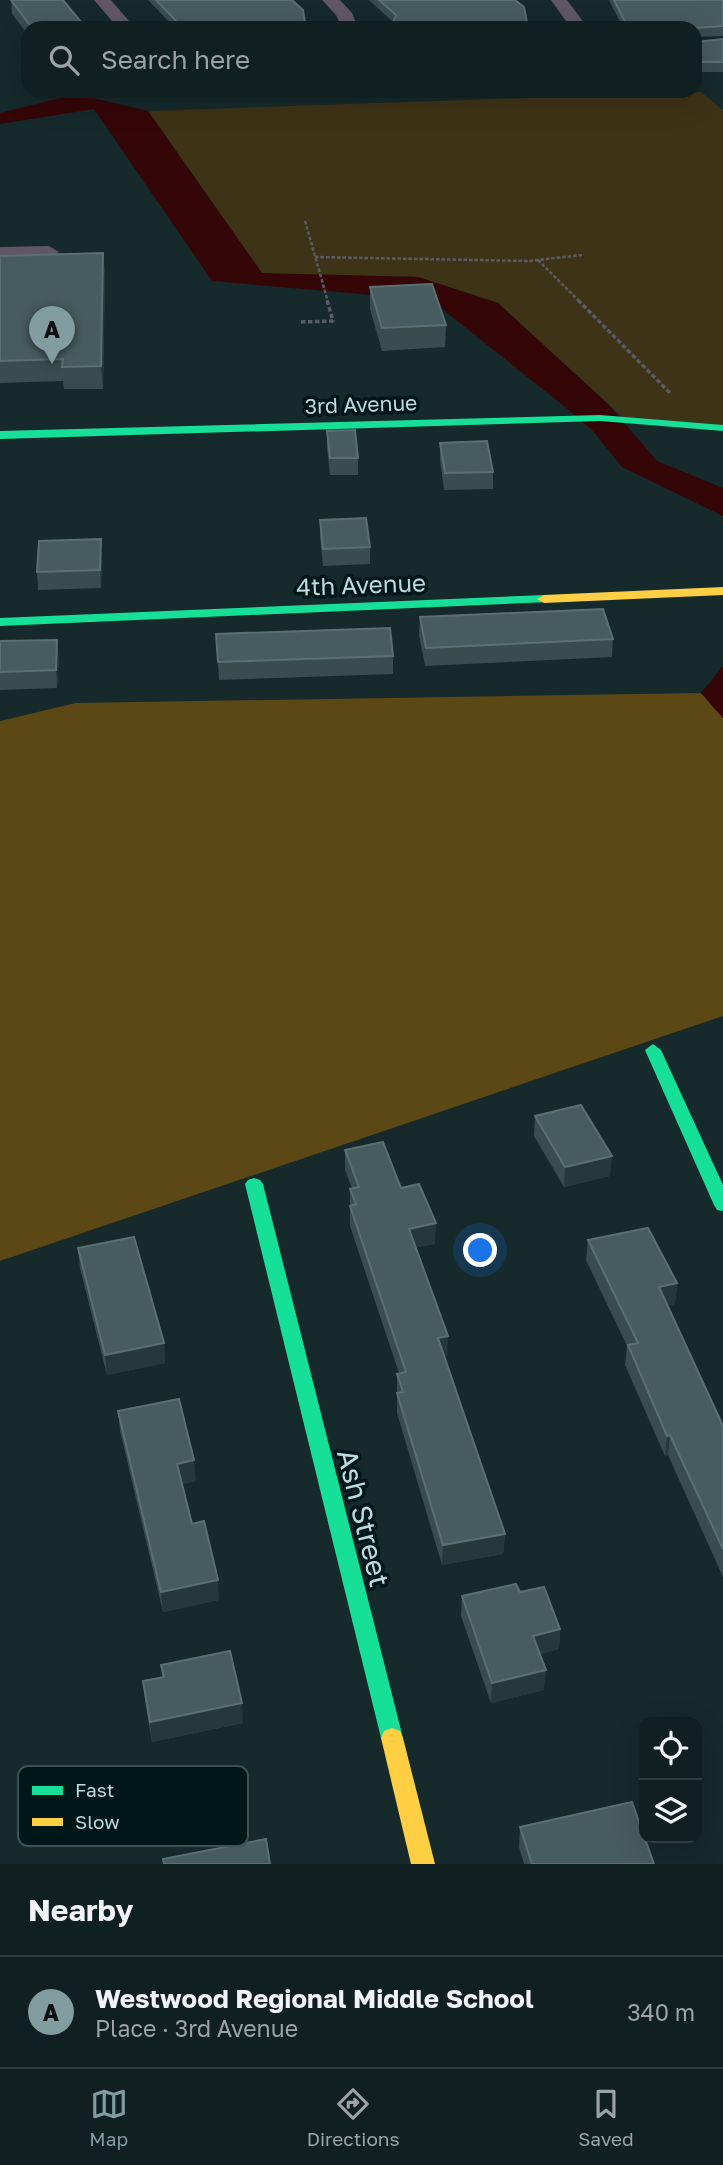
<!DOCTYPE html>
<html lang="en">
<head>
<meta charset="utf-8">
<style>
	:root { --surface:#101f20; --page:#192729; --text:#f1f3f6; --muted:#9ca2a5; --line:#303d3e; --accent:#829d9f }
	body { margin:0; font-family:"Golos Text",sans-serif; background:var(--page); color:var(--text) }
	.controls { position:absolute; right:21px; bottom:21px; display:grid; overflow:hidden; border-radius:14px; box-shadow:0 7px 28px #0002 }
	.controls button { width:63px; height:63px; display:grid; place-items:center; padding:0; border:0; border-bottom:2px solid var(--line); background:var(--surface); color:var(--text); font:35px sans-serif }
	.you { position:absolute; left:481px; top:1251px; width:24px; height:24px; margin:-18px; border:5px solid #fff; border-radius:50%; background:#1a73e8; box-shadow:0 0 0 10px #1a73e833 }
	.badge { display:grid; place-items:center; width:46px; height:46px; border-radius:50%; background:var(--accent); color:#111; font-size:23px; font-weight:700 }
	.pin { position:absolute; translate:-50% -58px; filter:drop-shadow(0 2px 4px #0008) }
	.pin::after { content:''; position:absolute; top:37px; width:24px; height:21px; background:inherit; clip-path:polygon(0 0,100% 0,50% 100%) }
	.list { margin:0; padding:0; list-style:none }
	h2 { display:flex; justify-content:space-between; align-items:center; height:91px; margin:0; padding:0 28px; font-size:30px }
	h2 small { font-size:23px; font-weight:400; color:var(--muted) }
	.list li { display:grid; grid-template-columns:46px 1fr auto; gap:21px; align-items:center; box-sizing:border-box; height:112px; padding:0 28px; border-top:2px solid var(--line) }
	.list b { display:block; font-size:26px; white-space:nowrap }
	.list p { margin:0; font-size:23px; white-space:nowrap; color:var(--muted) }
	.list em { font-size:23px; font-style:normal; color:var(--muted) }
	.icon { flex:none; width:38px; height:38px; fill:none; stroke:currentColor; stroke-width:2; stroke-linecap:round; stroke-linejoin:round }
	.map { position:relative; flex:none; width:723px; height:1864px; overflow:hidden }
	.search { position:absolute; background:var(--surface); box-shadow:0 7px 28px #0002; left:21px; right:21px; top:21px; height:77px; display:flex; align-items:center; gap:18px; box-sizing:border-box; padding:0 24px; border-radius:21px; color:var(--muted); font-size:26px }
	.sheet { height:203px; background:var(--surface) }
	nav { display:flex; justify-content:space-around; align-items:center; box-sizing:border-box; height:98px; border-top:2px solid var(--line); background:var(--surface); font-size:19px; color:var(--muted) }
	nav a { display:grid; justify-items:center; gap:4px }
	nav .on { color:var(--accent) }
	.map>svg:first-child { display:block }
	.green { fill:#3d3317 }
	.forest { fill:#5b4815 }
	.water { fill:#340608 }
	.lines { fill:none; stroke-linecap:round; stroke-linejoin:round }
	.path-far1 { stroke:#5a5b64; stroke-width:2.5; stroke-dasharray:3.5 2; stroke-linecap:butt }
	.path { stroke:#5a5b64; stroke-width:3.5; stroke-dasharray:4.5 2.5; stroke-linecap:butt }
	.street { fill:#605664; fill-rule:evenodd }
	.fast { fill:#16e098; fill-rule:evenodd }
	.slow { fill:#ffcf43; fill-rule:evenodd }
	.wall { fill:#394d4f }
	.shaded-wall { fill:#25383a }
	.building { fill:#475c5e; stroke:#597072; stroke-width:2 }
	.labels { text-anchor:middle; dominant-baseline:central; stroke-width:7; stroke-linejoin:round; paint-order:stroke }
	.far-street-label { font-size:21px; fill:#bcdbde; stroke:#00171a }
	.street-label { font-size:24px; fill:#bcdbde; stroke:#00171a }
	.near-street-label { font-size:28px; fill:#bcdbde; stroke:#00171a }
	.key { fill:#00171a; stroke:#385255; stroke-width:2 }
	.key-label { font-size:19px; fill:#bcdbde }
</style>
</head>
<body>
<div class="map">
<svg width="723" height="1864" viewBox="0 0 723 1864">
	<rect width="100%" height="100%" fill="#16292b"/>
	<path class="green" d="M701 92 723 110V428L623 418 498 303 418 277 262 274 148 111Z"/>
	<path class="forest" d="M701 693 723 718V1016L0 1261V721L76 703Z"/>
	<g class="water">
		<path d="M76 94 148 111 262 273 418 277 498 303 608 404 657 461 723 488V516L622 467 592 430 565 407 431 300 212 281 94 109 0 124V113Z"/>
		<path d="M723 666V718L701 693Z"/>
	</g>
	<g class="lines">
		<g class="path-far1">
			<path d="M305 221 328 302"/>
			<path d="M315 257 529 261 582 255"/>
			<path d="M538 260 580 302"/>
		</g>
		<g class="path">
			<path d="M578 300 671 394"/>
			<path d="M301 322 333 321 327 300"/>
		</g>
		<g class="street">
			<path d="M94 0H111L135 28H118Z"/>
			<path d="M322 0H340L352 13 358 28H342L336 15Z"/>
			<path d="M551 0H567L588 28H571Z"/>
			<path d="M49 246 59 252 56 256 0 259V247Z"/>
		</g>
		<g class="fast">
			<path d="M600 415 723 425V431L600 421 0 439V431Z"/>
			<path d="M544 595 551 599 549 602 0 626V618Z"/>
			<path d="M653 1044 661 1050 723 1185V1211L717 1210 714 1205 645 1050Z"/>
			<path d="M254 1178 260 1180 263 1184 403 1738 400 1745 392 1748 384 1745 381 1738 245 1184 248 1180Z"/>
		</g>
		<g class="slow">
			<path d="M723 587V595L544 603 537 599 544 595Z"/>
			<path d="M392 1728 400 1731 403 1738 435 1864H411L381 1738 384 1731Z"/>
		</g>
	</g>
	<g class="wall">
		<path d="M11 0 86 28H28V35L12 14Z"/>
		<path d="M148 0H292L306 28H175Z"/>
		<path d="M369 0H515L393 22Z"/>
		<path d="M609 0H723V36L695 37 696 42 723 39V72H695V28H623Z"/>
		<path d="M103 253 105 274 103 389H64L63 381 0 383V256Z"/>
		<path d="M370 287 446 325 445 347 382 351 370 309Z"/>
		<path d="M327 431 358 458V475H330L327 448Z"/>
		<path d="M440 443 493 472V489L444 490 440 460Z"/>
		<path d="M320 520 370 547V564L323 566 320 537Z"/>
		<path d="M102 556 101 588 38 590 37 572Z"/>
		<path d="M420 617 613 639 612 657 425 666 419 635Z"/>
		<path d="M216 634 393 656V674L219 680Z"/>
		<path d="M0 641 59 658 57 688 0 690Z"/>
		<path d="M535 1116 610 1176 564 1187 534 1136Z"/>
		<path d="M345 1150 401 1188 435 1244 416 1247 447 1356H445L505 1534 503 1554 442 1565 397 1413V1374L399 1373 350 1226V1189L352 1188 345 1170Z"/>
		<path d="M588 1240 677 1283 675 1304 667 1305 723 1426V1577L668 1455 665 1456 625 1365 627 1346 586 1260Z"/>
		<path d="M78 1248 164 1343 165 1363 107 1375 80 1268Z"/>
		<path d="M118 1411 196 1481 182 1484 192 1524 219 1600 163 1612 120 1431Z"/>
		<path d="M520 1592 560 1629 559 1649 540 1654 544 1690 491 1703 461 1616 462 1596Z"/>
		<path d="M161 1665 243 1723 152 1742 145 1701 143 1681 162 1677Z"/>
		<path d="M520 1827 654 1864H524L519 1847Z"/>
	</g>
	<g class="shaded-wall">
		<path d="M103 253 105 274 103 389 101 366Z"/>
		<path d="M101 539 102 556 101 588 100 570Z"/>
		<path d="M57 640 59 658 57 688 56 670Z"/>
		<path d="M612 1156 610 1176 564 1187 565 1167Z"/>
		<path d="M436 1223 435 1244 409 1249V1229Z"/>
		<path d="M677 1283 675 1304 656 1308 659 1287Z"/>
		<path d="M448 1336 447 1356 438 1358V1338Z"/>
		<path d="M164 1343 165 1363 107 1375 105 1355Z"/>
		<path d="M670 1435 668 1455 665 1456 667 1436Z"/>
		<path d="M194 1460 196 1481 179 1484 177 1464Z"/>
		<path d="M505 1534 503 1554 442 1565 443 1545Z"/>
		<path d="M218 1580 219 1600 163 1612 161 1592Z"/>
		<path d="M560 1629 559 1649 532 1656 533 1636Z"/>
		<path d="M546 1670 544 1690 491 1703 492 1683Z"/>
		<path d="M242 1703 243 1723 152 1742 150 1722Z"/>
	</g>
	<g class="building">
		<path d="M11 0H63L86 28H32Z"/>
		<path d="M156 0H292L303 10 306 28H183Z"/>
		<path d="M379 0H515L524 7 528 28H391L396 15Z"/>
		<path d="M614 0H723V26L694 28H628Z"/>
		<path d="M695 35 696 42 723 39V62H695Z"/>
		<path d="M103 253 101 366 62 367 63 359 0 361V256Z"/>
		<path d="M432 284 446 325 382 328 370 287Z"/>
		<path d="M355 430 358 458H330L327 431Z"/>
		<path d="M487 441 493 472 445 473 440 443Z"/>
		<path d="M366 518 370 547 323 549 320 520Z"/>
		<path d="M101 539 100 570 37 572 39 541Z"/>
		<path d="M603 609 613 639 426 648 420 617Z"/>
		<path d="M390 628 393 656 218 662 216 634Z"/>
		<path d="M57 640 56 670 0 672V641Z"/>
		<path d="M581 1105 612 1156 565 1167 535 1116Z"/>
		<path d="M383 1142 401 1188 419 1184 436 1223 409 1229 448 1336 438 1338 505 1534 443 1545 397 1393 403 1392 397 1374 406 1372 350 1206 356 1204 350 1189 359 1187 345 1150Z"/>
		<path d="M648 1228 677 1283 659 1287 723 1426V1549L670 1435 667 1436 628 1345 638 1343 588 1240Z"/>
		<path d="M134 1237 164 1343 105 1355 78 1248Z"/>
		<path d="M179 1399 194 1460 177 1464 192 1524 204 1521 218 1580 161 1592 118 1411Z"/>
		<path d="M516 1584 520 1592 544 1587 560 1629 533 1636 546 1670 492 1683 462 1596Z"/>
		<path d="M230 1651 242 1703 150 1722 143 1681 164 1677 161 1665Z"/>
		<path d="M632 1802 654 1864H532L520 1827Z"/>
		<path d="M266 1839 270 1864H164L163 1859Z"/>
	</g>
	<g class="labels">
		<g class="far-street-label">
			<text transform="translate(361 404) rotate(-2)">3rd Avenue</text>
		</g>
		<g class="street-label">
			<text transform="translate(361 584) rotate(-2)">4th Avenue</text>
		</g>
		<g class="near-street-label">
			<text transform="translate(364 1518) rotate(76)">Ash Street</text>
		</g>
	</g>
	<rect x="18" y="1766" width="230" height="80" rx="10" class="key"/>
	<rect x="32" y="1786" width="31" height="9" fill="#16e098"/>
	<rect x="32" y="1818" width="31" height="8" fill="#ffcf43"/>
	<g class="key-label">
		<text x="75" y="1797">Fast</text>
		<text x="75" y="1829">Slow</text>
	</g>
</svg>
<div class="controls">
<button><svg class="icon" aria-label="locate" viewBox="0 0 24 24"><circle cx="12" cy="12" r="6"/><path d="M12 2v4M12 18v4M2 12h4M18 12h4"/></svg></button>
<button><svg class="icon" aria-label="layers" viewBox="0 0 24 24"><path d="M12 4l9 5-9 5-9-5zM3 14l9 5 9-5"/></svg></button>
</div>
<div class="you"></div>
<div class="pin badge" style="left:52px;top:364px">A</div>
<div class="search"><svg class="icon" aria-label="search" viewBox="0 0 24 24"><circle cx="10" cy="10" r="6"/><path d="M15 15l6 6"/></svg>Search here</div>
</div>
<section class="sheet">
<h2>Nearby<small></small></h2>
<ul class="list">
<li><span class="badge">A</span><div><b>Westwood Regional Middle School</b><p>Place · 3rd Avenue</p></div><em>340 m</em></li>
</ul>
</section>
<nav>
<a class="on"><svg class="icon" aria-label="map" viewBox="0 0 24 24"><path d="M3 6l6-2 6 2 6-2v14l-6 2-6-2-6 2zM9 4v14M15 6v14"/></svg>Map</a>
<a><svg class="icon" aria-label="directions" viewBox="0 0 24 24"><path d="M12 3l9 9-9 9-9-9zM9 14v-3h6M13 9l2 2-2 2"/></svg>Directions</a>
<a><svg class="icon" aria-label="saved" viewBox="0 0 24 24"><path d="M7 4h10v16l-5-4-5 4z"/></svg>Saved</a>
</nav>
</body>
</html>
